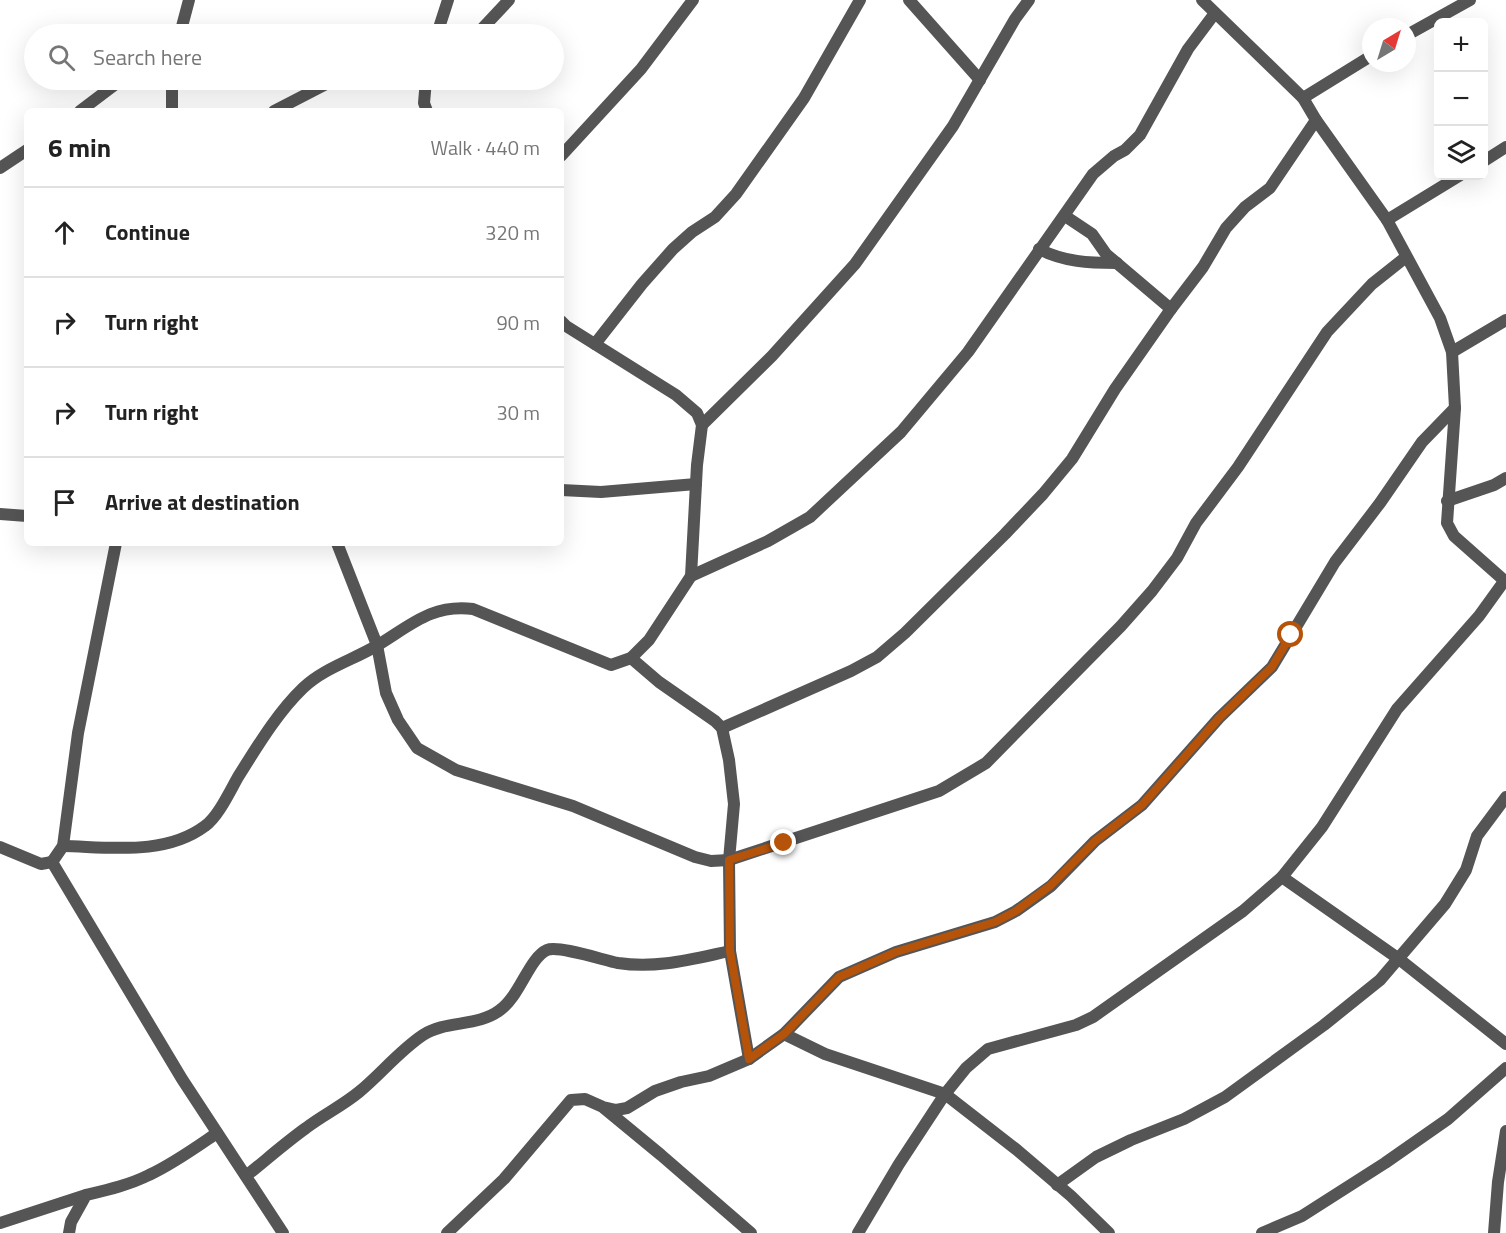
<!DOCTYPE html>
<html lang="en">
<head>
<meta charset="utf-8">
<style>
	:root { --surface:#fff; --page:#f2f2f2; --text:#222; --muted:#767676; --line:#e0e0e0 }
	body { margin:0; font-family:"Titillium Web",sans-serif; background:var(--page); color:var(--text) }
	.controls { position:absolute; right:18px; top:18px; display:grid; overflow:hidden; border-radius:9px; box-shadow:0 6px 24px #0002 }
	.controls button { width:54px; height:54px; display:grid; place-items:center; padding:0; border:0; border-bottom:2px solid var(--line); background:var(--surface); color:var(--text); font:30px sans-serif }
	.compass { position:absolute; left:1362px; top:18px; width:54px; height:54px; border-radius:50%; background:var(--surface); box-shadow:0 6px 24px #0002; rotate:38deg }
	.stop { position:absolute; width:18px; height:18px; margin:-14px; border:4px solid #b45309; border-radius:50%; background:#fff }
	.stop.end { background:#b45309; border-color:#fff; box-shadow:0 2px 6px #0008 }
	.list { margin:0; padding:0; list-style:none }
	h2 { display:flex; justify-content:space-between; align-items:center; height:78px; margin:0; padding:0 24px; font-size:26px }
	h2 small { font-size:20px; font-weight:400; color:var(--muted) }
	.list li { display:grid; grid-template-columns:39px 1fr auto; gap:18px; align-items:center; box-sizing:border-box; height:90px; padding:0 24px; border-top:2px solid var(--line) }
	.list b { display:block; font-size:22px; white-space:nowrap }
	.list em { font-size:20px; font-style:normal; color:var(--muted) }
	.icon { flex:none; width:33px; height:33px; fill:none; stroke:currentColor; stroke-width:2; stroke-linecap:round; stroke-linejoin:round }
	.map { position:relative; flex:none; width:1506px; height:1233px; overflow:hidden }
	.search { position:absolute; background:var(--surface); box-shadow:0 6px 24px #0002; left:24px; top:24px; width:540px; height:66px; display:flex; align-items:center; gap:15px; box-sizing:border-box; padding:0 21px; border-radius:33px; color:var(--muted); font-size:22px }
	.panel { position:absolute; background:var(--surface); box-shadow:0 6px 24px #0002; left:24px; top:108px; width:540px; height:438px; border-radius:9px }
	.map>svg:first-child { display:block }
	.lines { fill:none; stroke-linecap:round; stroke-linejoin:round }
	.minor { stroke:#555; stroke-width:12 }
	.route { stroke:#b45309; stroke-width:8 }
</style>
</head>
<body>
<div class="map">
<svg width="1506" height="1233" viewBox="0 0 1506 1233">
	<rect width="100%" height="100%" fill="#fff"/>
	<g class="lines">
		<g class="minor">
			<path d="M909 0 980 80"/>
			<path d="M1202 0 1303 98 1316 120 1387 220 1440 318 1452 352 1455 408 1447 523 1454 536 1506 582"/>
			<path d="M180 34 189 0"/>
			<path d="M425 34 438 29 454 34"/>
			<path d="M437 34 448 0"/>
			<path d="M473 34 478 33 509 0"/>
			<path d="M1407 35 1470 0"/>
			<path d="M426 80 424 103 427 111"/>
			<path d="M1303 98 1371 56"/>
			<path d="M80 111 121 80"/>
			<path d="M172 111V80"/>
			<path d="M274 111 334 80"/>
			<path d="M561 156 641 69 693 0"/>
			<path d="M1484 161 1506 147"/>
			<path d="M0 168 27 150"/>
			<path d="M1065 216 1092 234 1106 254 1171 309"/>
			<path d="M1387 220 1459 176"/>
			<path d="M1039 249C1064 262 1089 263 1117 263"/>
			<path d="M595 344 642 284 673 249 692 232 715 217 736 194 804 98 860 0"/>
			<path d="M1452 352 1506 320"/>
			<path d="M702 425 772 356 855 264 953 126 1015 19 1029 0"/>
			<path d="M561 490 601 492 696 484"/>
			<path d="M1447 501 1494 485 1506 478"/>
			<path d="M0 514 27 516"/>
			<path d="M337 543 377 645 386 693 398 720 417 748 456 770 573 806 695 857 711 861 729 860 939 791 986 763 1121 626 1152 591 1177 558 1196 523 1238 467 1327 332 1372 284 1406 257"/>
			<path d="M691 576 768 541 810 517 901 432 968 352 1093 174 1114 156 1125 150 1140 135 1188 49 1215 13"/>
			<path d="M631 658 659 682 715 721 722 728 729 760 734 804 729 860 730 951 749 1059"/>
			<path d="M722 728 851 671 877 657 905 633 1005 534 1043 494 1072 459 1115 389 1171 309 1203 267 1226 228 1245 207 1270 188 1316 120"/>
			<path d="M63 846C109 847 165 856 205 826 218 817 230 791 238 777 257 747 277 713 303 688 324 668 353 660 378 645 411 625 432 604 473 609L611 665 631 658 649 640 691 576 697 465 702 425 697 413 676 395 566 326 561 321"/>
			<path d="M0 847 41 864 52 862 182 1079 283 1233"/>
			<path d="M52 862 63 846 78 733 116 543"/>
			<path d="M1282 877 1399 959 1506 1044"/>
			<path d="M784 1034 825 1054 945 1094 1017 1150 1071 1196 1109 1233"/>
			<path d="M604 1108 661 1155 751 1233"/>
			<path d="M246 1176C266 1160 285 1143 306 1128 323 1115 342 1106 359 1092 381 1074 399 1051 423 1035 446 1020 478 1027 500 1010 520 996 529 958 547 950 558 945 603 960 618 963 657 969 692 959 730 951"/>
			<path d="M1057 1185 1096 1157 1131 1140 1184 1119 1225 1097 1324 1025 1380 980 1445 904 1466 870 1477 836 1506 797"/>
			<path d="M0 1223 86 1195"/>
			<path d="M69 1233 71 1222 86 1195C107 1190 129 1185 149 1175 173 1164 195 1148 217 1133"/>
			<path d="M447 1233 504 1179 571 1100 585 1099 603 1107 616 1110 627 1108 655 1091 681 1082 709 1076 749 1059 784 1034 839 977 896 952 995 922 1016 911 1051 886 1095 841 1142 805 1219 718 1272 667 1335 562 1380 503 1422 442 1455 408"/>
			<path d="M858 1233 899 1164 945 1094 966 1068 988 1049 1076 1025 1093 1017 1243 911 1282 877 1322 827 1397 709 1479 616 1505 580"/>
			<path d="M1262 1233 1302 1216 1385 1163 1448 1119 1506 1068"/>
			<path d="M1494 1233 1498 1182 1506 1131"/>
		</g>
	</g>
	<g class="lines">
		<path class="route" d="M784 843 729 860 730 951 749 1059 784 1034 839 977 896 952 995 922 1016 911 1050 886 1095 841 1142 805 1219 718 1272 667 1291 635"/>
	</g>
</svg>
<div class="controls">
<button>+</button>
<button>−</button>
<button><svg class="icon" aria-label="layers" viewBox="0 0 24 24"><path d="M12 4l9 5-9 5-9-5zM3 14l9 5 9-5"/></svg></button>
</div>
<svg class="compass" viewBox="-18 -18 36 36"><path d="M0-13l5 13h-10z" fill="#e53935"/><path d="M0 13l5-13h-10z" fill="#767676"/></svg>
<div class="stop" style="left:1291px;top:635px"></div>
<div class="stop end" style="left:784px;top:843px"></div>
<div class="search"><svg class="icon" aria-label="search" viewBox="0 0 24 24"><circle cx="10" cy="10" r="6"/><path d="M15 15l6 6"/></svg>Search here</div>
<section class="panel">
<h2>6 min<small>Walk · 440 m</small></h2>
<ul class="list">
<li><svg class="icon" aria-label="ahead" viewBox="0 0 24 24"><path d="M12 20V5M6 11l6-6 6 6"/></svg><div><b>Continue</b></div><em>320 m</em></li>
<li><svg class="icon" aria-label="right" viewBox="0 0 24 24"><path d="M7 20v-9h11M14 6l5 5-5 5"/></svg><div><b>Turn right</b></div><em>90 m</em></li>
<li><svg class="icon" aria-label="right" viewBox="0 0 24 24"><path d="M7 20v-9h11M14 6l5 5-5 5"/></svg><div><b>Turn right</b></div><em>30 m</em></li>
<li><svg class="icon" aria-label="arrive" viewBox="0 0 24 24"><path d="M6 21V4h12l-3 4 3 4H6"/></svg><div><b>Arrive at destination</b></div></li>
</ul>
</section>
</div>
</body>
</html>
